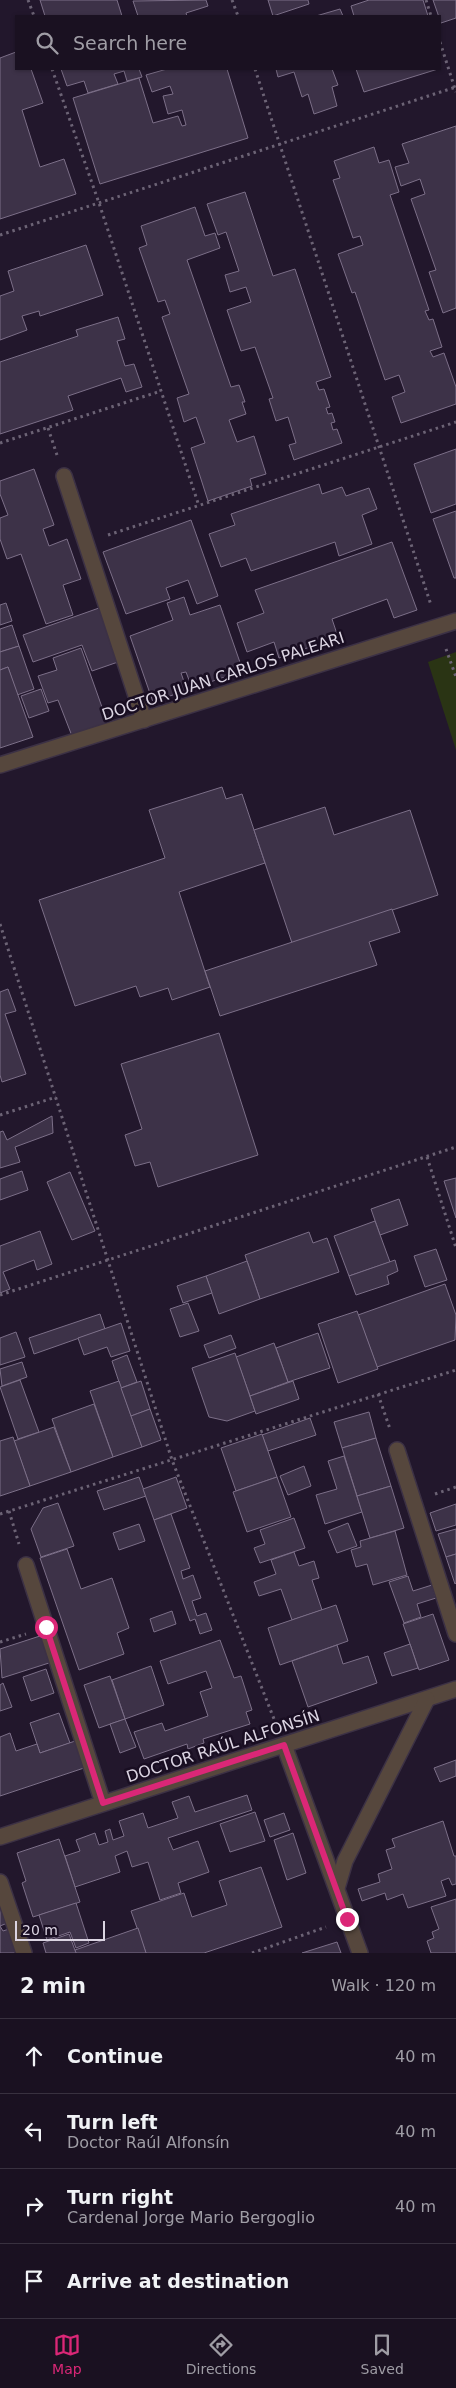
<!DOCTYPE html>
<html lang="en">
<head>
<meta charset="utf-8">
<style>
	:root { --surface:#1a1121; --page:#271f2e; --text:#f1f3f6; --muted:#9f9da5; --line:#38313f; --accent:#db2777 }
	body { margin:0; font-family:"DejaVu Sans",sans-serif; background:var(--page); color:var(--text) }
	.scale { position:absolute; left:15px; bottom:12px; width:90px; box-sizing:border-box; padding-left:5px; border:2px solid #dbd4e2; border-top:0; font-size:14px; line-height:18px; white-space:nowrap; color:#dbd4e2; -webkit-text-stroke:4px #190e22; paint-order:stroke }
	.stop { position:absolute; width:15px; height:15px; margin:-11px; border:4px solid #db2777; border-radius:50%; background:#fff }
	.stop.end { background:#db2777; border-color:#fff; box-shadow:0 1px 5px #0008 }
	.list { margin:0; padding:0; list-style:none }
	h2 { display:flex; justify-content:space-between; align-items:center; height:65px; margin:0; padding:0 20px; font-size:21px }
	h2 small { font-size:16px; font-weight:400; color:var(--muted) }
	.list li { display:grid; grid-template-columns:32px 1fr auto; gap:15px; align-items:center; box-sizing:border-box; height:75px; padding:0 20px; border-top:1px solid var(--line) }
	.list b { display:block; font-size:19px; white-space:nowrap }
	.list p { margin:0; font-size:16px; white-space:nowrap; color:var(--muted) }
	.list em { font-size:16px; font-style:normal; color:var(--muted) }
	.icon { flex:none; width:28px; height:28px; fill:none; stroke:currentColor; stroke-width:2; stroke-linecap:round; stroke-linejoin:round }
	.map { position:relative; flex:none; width:456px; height:1953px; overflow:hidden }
	.search { position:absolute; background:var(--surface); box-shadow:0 1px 4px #0004; left:15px; right:15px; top:15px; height:55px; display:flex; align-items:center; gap:12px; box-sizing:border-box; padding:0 18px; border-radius:0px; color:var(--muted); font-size:19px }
	.sheet { height:365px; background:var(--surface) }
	nav { display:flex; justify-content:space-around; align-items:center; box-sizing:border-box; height:70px; border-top:1px solid var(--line); background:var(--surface); font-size:14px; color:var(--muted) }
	nav a { display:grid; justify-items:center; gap:2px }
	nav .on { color:var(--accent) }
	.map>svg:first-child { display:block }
	.green { fill:#2a3414 }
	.building { fill:#3d3248; stroke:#7c6f88 }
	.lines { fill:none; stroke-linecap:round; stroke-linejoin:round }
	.minor-casing { stroke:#3c3145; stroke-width:18 }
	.path { stroke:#6c6375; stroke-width:3; stroke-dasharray:2.5 4; stroke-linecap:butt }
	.minor { stroke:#56473d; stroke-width:15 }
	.route { stroke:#db2777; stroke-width:6 }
	.labels { text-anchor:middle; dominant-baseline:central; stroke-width:5; stroke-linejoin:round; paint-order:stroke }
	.street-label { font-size:16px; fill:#dbd4e2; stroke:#190e22 }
</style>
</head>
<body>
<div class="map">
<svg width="456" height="1953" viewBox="0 0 456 1953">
	<rect width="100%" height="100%" fill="#22172c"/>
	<path class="green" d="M456 652V750L428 662Z"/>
	<g class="building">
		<path d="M40 0H117L122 16H45Z"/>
		<path d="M206 0 208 6 186 13 187 16H138L133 1Z"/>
		<path d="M268 0H308L309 4 273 16Z"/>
		<path d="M369 0H423L428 16H354L351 6Z"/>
		<path d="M433 0H456V18L441 23Z"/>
		<path d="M340 9 343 16H316Z"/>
		<path d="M16 52V69H31L43 103 22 110 40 167 64 159 76 194 0 219V58Z"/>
		<path d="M61 69H139L142 77 127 81 124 71 114 74 118 84 88 93 84 81 67 86Z"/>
		<path d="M167 69H227L248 138 100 184 73 98 139 78 153 123 178 116 182 126 186 125 182 110 168 114 163 96 173 94 170 86 152 92 146 75Z"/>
		<path d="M276 69H332L338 85 332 87 337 106 314 114 308 94 302 97 294 72 278 77Z"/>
		<path d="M356 69H438L364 92Z"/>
		<path d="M456 126V308L443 313 429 272 436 270 411 199 425 194 420 179 401 186 395 167 409 163 402 144Z"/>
		<path d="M374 147 379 163 389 160 399 192 390 195 429 310 425 311 429 320 433 319 442 347 430 351 433 357 444 353 456 387V404L401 423 392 397 405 392 399 375 385 380 355 292 352 293 338 254 363 245 360 236 353 238 333 180 340 178 334 161Z"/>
		<path d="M245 192 273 276 295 269 331 377 316 382 319 390 324 389 330 407 326 408 328 414 332 413 335 422 331 423 333 430 337 429 342 443 294 460 289 445 296 443 288 417 276 421 269 399 273 398 255 347 241 351 227 310 251 302 246 287 230 292 225 275 239 271 226 232 218 235 207 204Z"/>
		<path d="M195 207 205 236 215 233 220 248 187 260 231 387 239 385 245 402H242L246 414 229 420 237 442 254 436 266 474 250 479 252 486 208 501 191 448 205 443 196 417 184 422 177 398 189 394 162 317 170 314 165 300 158 302 139 248 147 245 141 226Z"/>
		<path d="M86 245 103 295 40 316 39 311 22 316 27 330 0 340V296L14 291 8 271Z"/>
		<path d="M118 317 125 339 117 341 125 366 134 364 142 387 126 392 121 378 68 396 73 410 0 434V362L78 336 76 330Z"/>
		<path d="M456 449V504L431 513 414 464Z"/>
		<path d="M34 469 54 525 43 529 49 546 67 539 81 579 63 585 73 615 46 624 21 554 7 559 0 539V518L8 515 0 494V481Z"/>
		<path d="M319 484 322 494 342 487 346 496 369 488 377 509 362 515 372 544 339 556 335 542 251 571 246 558 221 567 209 534 235 525 231 514Z"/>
		<path d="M456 511V578H454L433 519Z"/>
		<path d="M191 520 218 596 197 604 188 580 166 588 170 599 126 614 103 552Z"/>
		<path d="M392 542 417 610 394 618 387 599 332 619 338 637 279 658 274 642 247 652 237 623 264 613 255 590Z"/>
		<path d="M184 597 190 615 220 605 243 671 192 688 186 672 181 673 187 690 153 702 130 636 173 620 167 603Z"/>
		<path d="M6 603 12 621 0 625V605Z"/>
		<path d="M99 608 118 662 92 671 82 645 33 662 23 635Z"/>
		<path d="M12 625 19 646 0 652V629Z"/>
		<path d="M19 646 34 689 17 695 8 667 0 670V652Z"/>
		<path d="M81 648 108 724 72 736 58 700 48 703 38 676 57 670 53 658Z"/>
		<path d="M8 667 33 737 0 748V670Z"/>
		<path d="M41 689 49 711 29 718 21 696Z"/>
		<path d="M222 787 226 799 242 794 265 863 179 892 210 987 172 1000 168 988 140 997 136 986 75 1006 39 900 165 858 149 810Z"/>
		<path d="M325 807 334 835 410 810 438 895 292 943 254 830Z"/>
		<path d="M392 909 400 932 369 942 377 965 220 1016 205 971Z"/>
		<path d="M8 989 16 1011 5 1014 26 1074 2 1082 0 1075V992Z"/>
		<path d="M219 1033 258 1155 158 1187 150 1162 135 1166 125 1135 142 1129 121 1064Z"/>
		<path d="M52 1116 53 1133 15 1147 20 1162 0 1168V1132L3 1131 7 1140Z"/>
		<path d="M22 1171 28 1190 0 1200V1179Z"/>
		<path d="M70 1172 95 1231 72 1240 47 1182Z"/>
		<path d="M456 1178V1218L444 1181Z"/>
		<path d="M399 1199 408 1225 380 1235 371 1209Z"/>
		<path d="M375 1221 390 1262 349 1276 334 1236Z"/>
		<path d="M40 1231 52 1264 37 1270 34 1260 3 1272 10 1289 0 1293V1246Z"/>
		<path d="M309 1232 313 1243 327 1238 339 1272 260 1299 245 1255Z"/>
		<path d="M436 1249 447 1280 425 1287 414 1256Z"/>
		<path d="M395 1260 398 1271 387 1276 389 1284 356 1295 349 1276Z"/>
		<path d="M247 1261 260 1299 219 1314 206 1276Z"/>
		<path d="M206 1276 212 1293 183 1303 177 1286Z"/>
		<path d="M445 1284 456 1315 455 1340 377 1367 358 1315Z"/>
		<path d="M188 1303 199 1331 180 1337 170 1309Z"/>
		<path d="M357 1311 378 1369 338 1383 318 1324Z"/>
		<path d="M100 1314 105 1329 34 1354 29 1338Z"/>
		<path d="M121 1323 130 1351 111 1357 107 1347 84 1355 78 1338Z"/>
		<path d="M16 1332 25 1357 0 1365V1338Z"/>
		<path d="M318 1333 330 1368 288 1382 276 1348Z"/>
		<path d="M231 1335 236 1348 209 1358 204 1345Z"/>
		<path d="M274 1343 288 1382 250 1396 236 1357Z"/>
		<path d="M235 1353 255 1411 227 1421 209 1417 192 1368Z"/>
		<path d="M127 1355 137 1382 121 1388 112 1361Z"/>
		<path d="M22 1362 27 1377 2 1386 0 1369Z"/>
		<path d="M20 1380 39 1432 18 1439 0 1387Z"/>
		<path d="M119 1381 142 1447 113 1457 90 1391Z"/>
		<path d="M141 1381 150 1409 131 1416 121 1388Z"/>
		<path d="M293 1381 299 1399 256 1414 250 1396Z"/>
		<path d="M94 1404 113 1457 71 1472 52 1419Z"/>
		<path d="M150 1409 161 1440 142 1447 131 1416Z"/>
		<path d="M369 1412 376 1438 342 1448 334 1422Z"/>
		<path d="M310 1418 316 1435 268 1451 262 1435Z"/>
		<path d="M54 1427 71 1472 30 1486 14 1441Z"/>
		<path d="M262 1434 277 1477 236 1491 221 1448Z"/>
		<path d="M13 1437 30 1486 0 1496V1441Z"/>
		<path d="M376 1438 391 1486 357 1496 342 1448Z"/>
		<path d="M344 1456 362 1512 325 1524 316 1495 337 1489 328 1461Z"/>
		<path d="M304 1466 311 1486 288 1495 280 1476Z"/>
		<path d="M139 1477 146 1496 104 1510 97 1491Z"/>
		<path d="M176 1477 187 1508 154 1520 143 1489Z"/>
		<path d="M277 1477 291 1517 247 1532 233 1492Z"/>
		<path d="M391 1486 404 1528 370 1538 357 1496Z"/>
		<path d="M58 1503 74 1546 41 1557 31 1529 43 1508Z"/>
		<path d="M456 1504V1525L436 1531 430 1513Z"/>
		<path d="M171 1514 190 1568 181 1571 183 1579 193 1575 201 1598 192 1601 197 1616 206 1613 212 1630 200 1634 195 1619 190 1621 154 1520Z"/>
		<path d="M294 1518 305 1548 260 1563 254 1548 265 1544 260 1530Z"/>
		<path d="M348 1523 357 1546 337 1553 328 1531Z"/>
		<path d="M139 1524 145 1541 119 1550 113 1533Z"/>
		<path d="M456 1529V1554L446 1557 438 1534Z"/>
		<path d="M395 1531 407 1575 373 1585 367 1564 356 1567 351 1550 361 1547 360 1541Z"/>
		<path d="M67 1549 81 1589 112 1578 129 1628 117 1633 124 1654 79 1670 40 1558Z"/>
		<path d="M294 1552 299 1566 314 1561 319 1578 312 1580 322 1610 292 1620 281 1589 259 1596 254 1582 276 1574 271 1560Z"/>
		<path d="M456 1554V1583L455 1584 446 1557Z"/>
		<path d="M408 1576 413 1591 432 1585 436 1598 417 1604 421 1617 404 1623 389 1582Z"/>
		<path d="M336 1605 348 1641 280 1665 268 1628Z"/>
		<path d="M172 1611 176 1624 154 1632 150 1619Z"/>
		<path d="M433 1614 449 1660 419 1670 403 1624Z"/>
		<path d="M43 1635 52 1662 2 1678 0 1649Z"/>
		<path d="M220 1640 234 1678 241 1676 252 1710 246 1712 250 1724 203 1739 204 1743 188 1749 187 1744 144 1759 134 1732 162 1723 165 1731 208 1716 200 1692 212 1688 206 1671 168 1684 160 1661Z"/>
		<path d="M410 1644 418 1668 392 1676 384 1653Z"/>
		<path d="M337 1645 343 1664 368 1656 377 1683 308 1707 292 1661Z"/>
		<path d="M151 1666 164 1705 125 1719 112 1680Z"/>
		<path d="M46 1669 54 1693 31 1701 23 1677Z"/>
		<path d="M110 1676 125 1719 99 1728 84 1685Z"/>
		<path d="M3 1683 12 1707 0 1711V1685Z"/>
		<path d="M59 1713 70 1743 40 1753 30 1723Z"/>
		<path d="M125 1719 136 1747 120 1753 110 1724Z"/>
		<path d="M10 1733 16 1751 37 1744 40 1753 81 1739 90 1766 0 1796V1737Z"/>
		<path d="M456 1760V1776L440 1782 434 1768Z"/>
		<path d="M247 1795 252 1810 168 1838 173 1850 198 1841 209 1872 178 1883 181 1893 160 1900 148 1862 132 1867 127 1851 115 1856 120 1872 75 1887 65 1856 80 1851 76 1840 95 1833 99 1845 108 1842 105 1831 110 1829 113 1840 124 1836 119 1821 143 1813 148 1828 178 1818 172 1802 189 1796 195 1812Z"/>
		<path d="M255 1812 265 1841 230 1852 220 1824Z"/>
		<path d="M284 1813 290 1830 270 1837 264 1820Z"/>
		<path d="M443 1821 454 1856H456V1884L452 1885 449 1878 441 1881 446 1896 408 1908 403 1894 387 1900 385 1893 362 1901 358 1889 380 1882 378 1874 392 1869 386 1850 395 1847 392 1839Z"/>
		<path d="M293 1833 306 1873 287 1880 274 1840Z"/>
		<path d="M59 1839 80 1902 33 1917 22 1883 26 1881 17 1853Z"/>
		<path d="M261 1867 282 1927 204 1953H146L131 1911 184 1893 192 1917 227 1905 219 1881Z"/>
		<path d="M0 1893 10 1922 0 1926 3 1931 12 1928 21 1953H0Z"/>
		<path d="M456 1899V1953H431L427 1941 434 1938 432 1932 439 1929 431 1907Z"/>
		<path d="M76 1903 89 1943 76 1948 70 1932 47 1940 39 1915Z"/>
		<path d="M138 1928 146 1953H76L75 1950Z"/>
		<path d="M69 1934 76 1953H46L43 1943Z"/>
		<path d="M337 1942 341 1953H302Z"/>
	</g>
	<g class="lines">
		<defs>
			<g id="minor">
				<path d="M64 476 144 720"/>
				<path d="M0 765 456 621"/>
				<path d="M397 1450 456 1634"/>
				<path d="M26 1565 103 1803"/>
				<path d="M284 1745 360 1953"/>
				<path d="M0 1837 456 1689"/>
				<path d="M0 1882 24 1953"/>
				<path d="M337 1888 345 1861 427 1699"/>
			</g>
		</defs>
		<use href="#minor" class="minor-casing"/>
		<g class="path">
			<path d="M28 0 34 16"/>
			<path d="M232 0 238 16"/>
			<path d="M426 0 431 16"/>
			<path d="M440 42 456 92"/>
			<path d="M52 69 99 203 199 506"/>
			<path d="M255 69 431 605"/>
			<path d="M0 235 456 87"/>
			<path d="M48 428 57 455"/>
			<path d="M0 443 161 391"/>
			<path d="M108 535 456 422"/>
			<path d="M446 649 456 677"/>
			<path d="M0 924 172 1460 276 1724"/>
			<path d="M0 1115 56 1097"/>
			<path d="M427 1157 456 1248"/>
			<path d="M0 1295 456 1147"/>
			<path d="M378 1394 390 1429"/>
			<path d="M435 1494 456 1487"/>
			<path d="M9 1511 19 1544"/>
			<path d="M0 1514 456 1370"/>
			<path d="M0 1642 26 1634"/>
			<path d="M252 1953 326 1927"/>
		</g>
		<use href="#minor" class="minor"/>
	</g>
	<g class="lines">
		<path class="route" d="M46 1627 103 1803 284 1745 347 1919"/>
	</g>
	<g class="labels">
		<g class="street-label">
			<text transform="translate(223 676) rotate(-18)">DOCTOR JUAN CARLOS PALEARI</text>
			<text transform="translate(223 1746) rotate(-18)">DOCTOR RAÚL ALFONSÍN</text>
		</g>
	</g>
</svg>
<div class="scale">20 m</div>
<div class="stop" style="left:46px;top:1627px"></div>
<div class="stop end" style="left:347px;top:1919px"></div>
<div class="search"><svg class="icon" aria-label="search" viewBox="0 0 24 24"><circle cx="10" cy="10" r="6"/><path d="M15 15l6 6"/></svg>Search here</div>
</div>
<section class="sheet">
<h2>2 min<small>Walk · 120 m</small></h2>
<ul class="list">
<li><svg class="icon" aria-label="ahead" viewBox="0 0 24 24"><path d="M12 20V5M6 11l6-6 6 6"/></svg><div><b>Continue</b></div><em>40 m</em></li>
<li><svg class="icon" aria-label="left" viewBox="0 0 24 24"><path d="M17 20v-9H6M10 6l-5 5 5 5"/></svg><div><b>Turn left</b><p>Doctor Raúl Alfonsín</p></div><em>40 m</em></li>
<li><svg class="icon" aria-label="right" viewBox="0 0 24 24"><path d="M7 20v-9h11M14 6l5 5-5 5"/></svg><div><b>Turn right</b><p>Cardenal Jorge Mario Bergoglio</p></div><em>40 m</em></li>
<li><svg class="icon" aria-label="arrive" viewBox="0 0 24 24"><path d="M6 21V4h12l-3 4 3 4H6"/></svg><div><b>Arrive at destination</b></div></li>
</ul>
</section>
<nav>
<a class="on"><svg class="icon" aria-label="map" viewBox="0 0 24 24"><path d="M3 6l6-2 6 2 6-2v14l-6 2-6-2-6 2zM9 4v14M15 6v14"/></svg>Map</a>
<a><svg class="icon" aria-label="directions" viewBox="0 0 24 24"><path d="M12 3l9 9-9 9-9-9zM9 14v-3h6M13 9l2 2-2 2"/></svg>Directions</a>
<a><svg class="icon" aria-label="saved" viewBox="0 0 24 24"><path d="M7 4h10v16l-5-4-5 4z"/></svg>Saved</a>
</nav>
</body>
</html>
